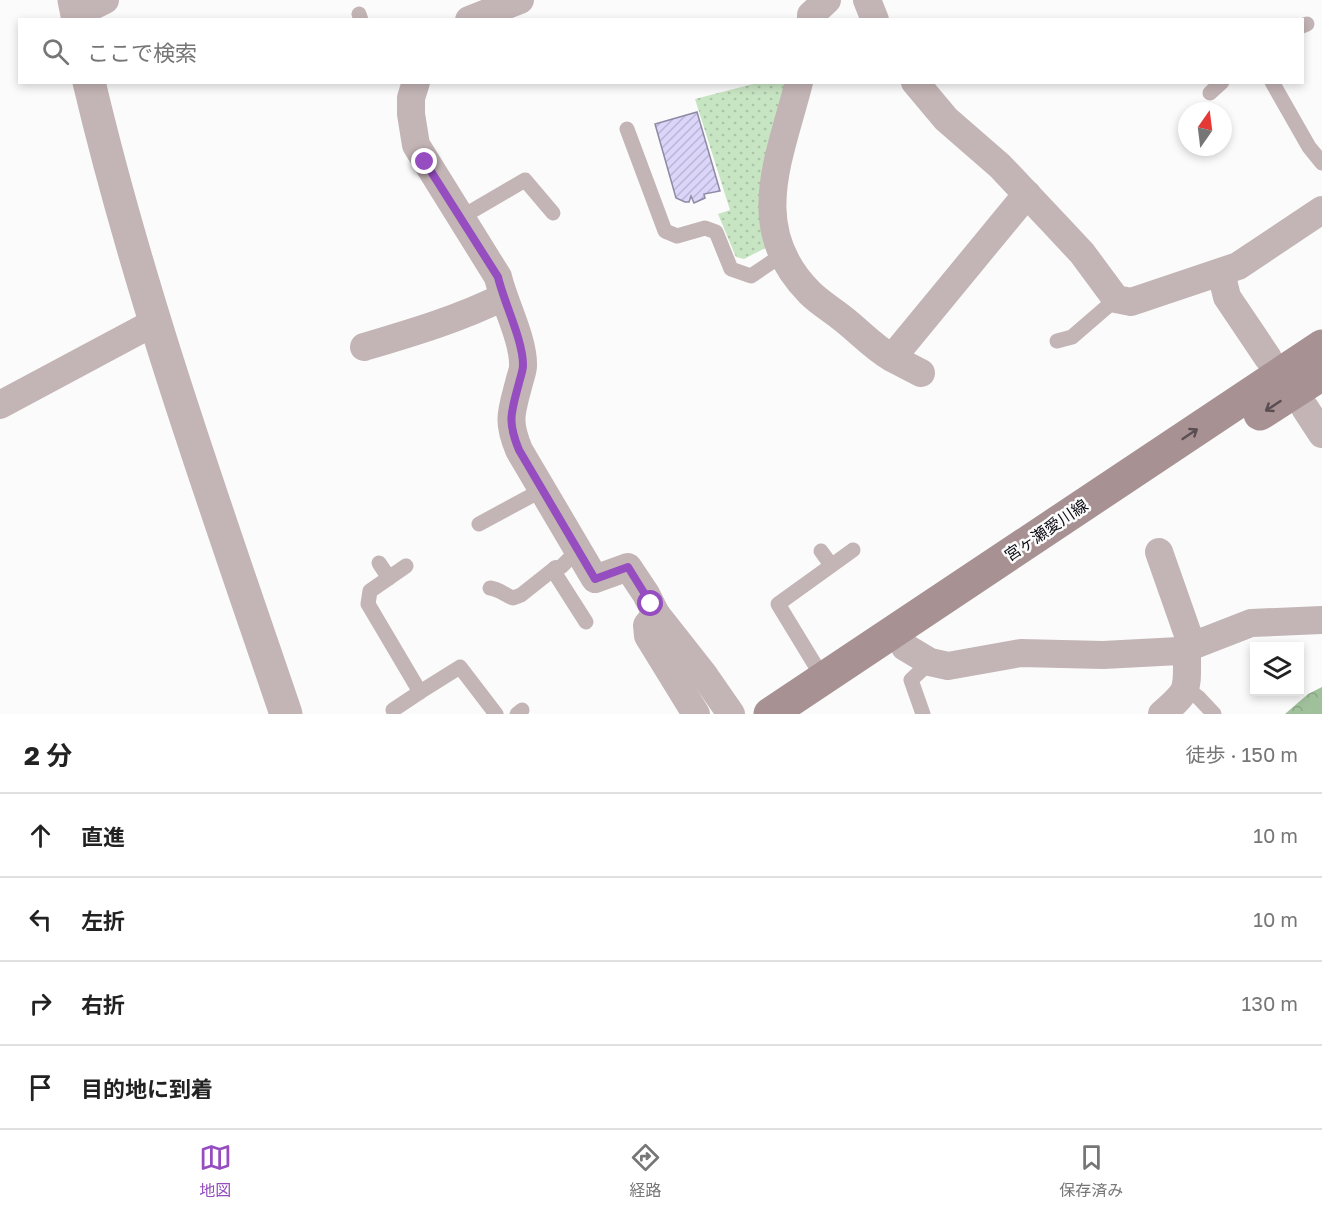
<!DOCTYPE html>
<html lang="ja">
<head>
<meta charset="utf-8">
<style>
	:root { --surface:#fff; --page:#f6f6f6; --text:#222; --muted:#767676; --line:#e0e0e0; --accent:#954dc0 }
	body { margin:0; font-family:"Golos Text","Noto Sans JP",sans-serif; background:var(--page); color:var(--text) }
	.controls { position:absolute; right:18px; bottom:18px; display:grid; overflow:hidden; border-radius:0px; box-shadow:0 3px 9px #0003 }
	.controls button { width:54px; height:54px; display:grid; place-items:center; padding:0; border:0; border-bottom:2px solid var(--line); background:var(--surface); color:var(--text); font:30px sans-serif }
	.compass { position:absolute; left:1178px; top:102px; width:54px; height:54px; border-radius:50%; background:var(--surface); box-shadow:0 3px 9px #0003; rotate:14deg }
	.stop { position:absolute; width:18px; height:18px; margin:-14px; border:4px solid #954dc0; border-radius:50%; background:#fff }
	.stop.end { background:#954dc0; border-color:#fff; box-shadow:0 2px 6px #0008 }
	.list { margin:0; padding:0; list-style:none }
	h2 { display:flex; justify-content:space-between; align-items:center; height:78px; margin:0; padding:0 24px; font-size:26px }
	h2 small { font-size:20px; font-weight:400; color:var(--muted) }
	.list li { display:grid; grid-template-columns:39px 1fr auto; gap:18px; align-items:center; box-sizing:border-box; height:84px; padding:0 24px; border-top:2px solid var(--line) }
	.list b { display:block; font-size:22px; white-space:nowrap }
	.list em { font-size:20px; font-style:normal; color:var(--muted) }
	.icon { flex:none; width:33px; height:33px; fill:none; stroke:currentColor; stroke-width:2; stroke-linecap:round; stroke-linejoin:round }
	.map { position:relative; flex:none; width:1322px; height:714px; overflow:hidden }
	.search { position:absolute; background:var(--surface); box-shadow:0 3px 9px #0003; left:18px; right:18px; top:18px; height:66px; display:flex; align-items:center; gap:15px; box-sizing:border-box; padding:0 21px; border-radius:0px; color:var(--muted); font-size:22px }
	.sheet { height:414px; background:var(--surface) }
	nav { display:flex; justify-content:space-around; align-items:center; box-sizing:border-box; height:84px; border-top:2px solid var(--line); background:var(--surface); font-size:16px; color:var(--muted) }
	nav a { display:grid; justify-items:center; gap:3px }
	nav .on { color:var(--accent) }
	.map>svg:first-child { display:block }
	.forest { fill:url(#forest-crowns) }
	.park { fill:url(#park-dots) }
	.building { fill:url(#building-hatch); stroke:#8e8aa4; stroke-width:1.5 }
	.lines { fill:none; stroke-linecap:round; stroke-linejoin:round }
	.service { stroke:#c3b4b5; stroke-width:15 }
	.minor { stroke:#c3b4b5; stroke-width:28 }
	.tertiary { stroke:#c3b4b5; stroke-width:33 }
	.secondary { stroke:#a79193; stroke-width:33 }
	.oneway { stroke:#5a4e53 }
	.route { stroke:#954dc0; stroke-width:8 }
	.labels { text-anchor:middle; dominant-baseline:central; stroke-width:5; stroke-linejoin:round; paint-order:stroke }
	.street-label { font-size:16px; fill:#0c0a13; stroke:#fbfbfb }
</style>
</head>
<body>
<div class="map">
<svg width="1322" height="714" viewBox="0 0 1322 714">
	<defs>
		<pattern id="forest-crowns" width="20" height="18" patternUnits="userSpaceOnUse" patternTransform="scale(1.5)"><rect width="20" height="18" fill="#9fc09a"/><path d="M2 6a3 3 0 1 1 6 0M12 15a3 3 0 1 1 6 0" fill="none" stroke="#88a484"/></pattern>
		<pattern id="park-dots" width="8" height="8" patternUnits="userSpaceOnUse" patternTransform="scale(1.5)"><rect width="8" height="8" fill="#c8e5c3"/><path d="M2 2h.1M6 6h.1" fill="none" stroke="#abc3a7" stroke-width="1.8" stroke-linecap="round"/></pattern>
		<pattern id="building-hatch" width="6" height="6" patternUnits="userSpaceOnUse" patternTransform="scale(1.5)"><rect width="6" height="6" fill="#dad5f9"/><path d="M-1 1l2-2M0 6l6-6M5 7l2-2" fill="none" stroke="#bab6d5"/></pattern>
	</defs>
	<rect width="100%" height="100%" fill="#fbfbfb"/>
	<path class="forest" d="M1322 687V714H1285L1308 694Z"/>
	<path class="park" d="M757 83H793L771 245 744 259 736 257 718 214 730 210 695 99Z"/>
	<path class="building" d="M697 112 720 191 704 194 705 198 694 203 691 196 689 202H685L676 198 655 124Z"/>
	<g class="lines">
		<g class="service">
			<path d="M359 14 361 20"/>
			<path d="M1302 26 1307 24"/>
			<path d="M1272 82 1309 147 1322 163"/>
			<path d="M1210 93 1222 82"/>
			<path d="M627 129 665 231 677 236 705 228 716 232 731 269 751 276 782 255"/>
			<path d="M460 218 525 180 553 213"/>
			<path d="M1057 341 1072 337 1116 299"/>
			<path d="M479 524 542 490"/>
			<path d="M821 551 831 565"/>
			<path d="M379 563 389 578"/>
			<path d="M406 566 370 591 368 604 420 692 460 667 496 714"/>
			<path d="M555 568 556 575 586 622"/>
			<path d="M490 588C499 589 505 595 513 598L521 595 555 568 561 567 577 551"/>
			<path d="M823 678 778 604 853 550"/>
			<path d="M1187 689 1198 697 1214 714"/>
			<path d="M393 710 420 692"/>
			<path d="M517 714 522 710"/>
			<path d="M923 714 911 680 930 662"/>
		</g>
		<g class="minor">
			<path d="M867 0 875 20"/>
			<path d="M77 14 105 0"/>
			<path d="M469 20 520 0"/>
			<path d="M811 20V15L827 0"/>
			<path d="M416 82 411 98V114L416 145 498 277C504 303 524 340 523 366 523 371 520 378 519 383 511 413 507 421 519 450L595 579 628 567 646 594 656 614 704 675 731 714"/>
			<path d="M799 82C780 158 745 228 810 293 819 302 832 310 842 318 859 331 873 347 892 358L1027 194"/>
			<path d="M915 82 946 119 1000 166 1053 222 1082 253 1116 299 1131 302 1238 266 1322 210"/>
			<path d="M1221 272 1227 297 1268 358"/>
			<path d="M364 347C411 333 459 319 503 297"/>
			<path d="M892 358 921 373"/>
			<path d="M0 405 155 322"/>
			<path d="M1305 408 1322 434"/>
			<path d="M1159 552 1192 646"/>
			<path d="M656 614 647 625 648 636 696 714"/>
			<path d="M905 647 930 662 948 666 1021 653 1103 655 1179 651 1187 657C1187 692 1189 690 1162 714"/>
			<path d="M1179 651 1251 623 1322 620"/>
		</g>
		<g class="tertiary">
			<path d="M74 0 78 20"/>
			<path d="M89 82C140 297 215 505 286 714"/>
		</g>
		<g class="secondary">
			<path d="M1260 414 1322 374"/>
			<path d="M770 714 1322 346"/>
		</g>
	</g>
	<defs><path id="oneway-shaft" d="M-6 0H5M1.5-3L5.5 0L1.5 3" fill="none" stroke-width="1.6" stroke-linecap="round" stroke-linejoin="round" transform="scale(1.5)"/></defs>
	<g class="oneway">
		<use href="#oneway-shaft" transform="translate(1273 406) rotate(147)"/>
		<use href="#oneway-shaft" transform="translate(1190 434) rotate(-34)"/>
	</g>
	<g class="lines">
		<path class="route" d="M425 162 498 277C504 303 523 340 523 365 523 371 520 378 519 383 511 413 507 421 519 450L595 579 628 567 651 604"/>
	</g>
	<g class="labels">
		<g class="street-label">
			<text transform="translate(1046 530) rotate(-34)">宮ヶ瀬愛川線</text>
		</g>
	</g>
</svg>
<div class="controls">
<button><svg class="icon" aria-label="layers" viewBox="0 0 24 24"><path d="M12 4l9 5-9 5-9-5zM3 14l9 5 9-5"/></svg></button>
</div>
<svg class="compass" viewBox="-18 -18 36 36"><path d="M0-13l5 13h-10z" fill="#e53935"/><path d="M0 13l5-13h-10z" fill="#767676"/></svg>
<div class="stop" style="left:651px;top:604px"></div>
<div class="stop end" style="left:425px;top:162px"></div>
<div class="search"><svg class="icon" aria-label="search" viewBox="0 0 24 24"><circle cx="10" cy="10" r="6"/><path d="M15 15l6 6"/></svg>ここで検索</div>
</div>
<section class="sheet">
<h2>2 分<small>徒歩 · 150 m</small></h2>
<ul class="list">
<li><svg class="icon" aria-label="ahead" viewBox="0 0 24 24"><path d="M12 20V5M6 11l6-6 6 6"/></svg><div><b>直進</b></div><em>10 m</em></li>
<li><svg class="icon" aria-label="left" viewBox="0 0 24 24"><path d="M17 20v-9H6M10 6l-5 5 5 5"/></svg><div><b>左折</b></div><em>10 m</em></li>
<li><svg class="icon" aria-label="right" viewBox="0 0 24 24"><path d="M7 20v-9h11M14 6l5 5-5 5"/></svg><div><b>右折</b></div><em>130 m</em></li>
<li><svg class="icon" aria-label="arrive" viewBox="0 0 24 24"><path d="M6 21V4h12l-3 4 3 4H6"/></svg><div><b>目的地に到着</b></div></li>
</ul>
</section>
<nav>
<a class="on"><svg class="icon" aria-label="map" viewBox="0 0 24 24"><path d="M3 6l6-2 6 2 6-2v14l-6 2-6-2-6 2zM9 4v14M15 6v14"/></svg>地図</a>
<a><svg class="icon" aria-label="directions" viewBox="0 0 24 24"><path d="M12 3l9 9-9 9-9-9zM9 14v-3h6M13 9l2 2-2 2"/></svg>経路</a>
<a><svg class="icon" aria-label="saved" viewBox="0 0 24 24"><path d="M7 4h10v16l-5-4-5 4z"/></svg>保存済み</a>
</nav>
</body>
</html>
